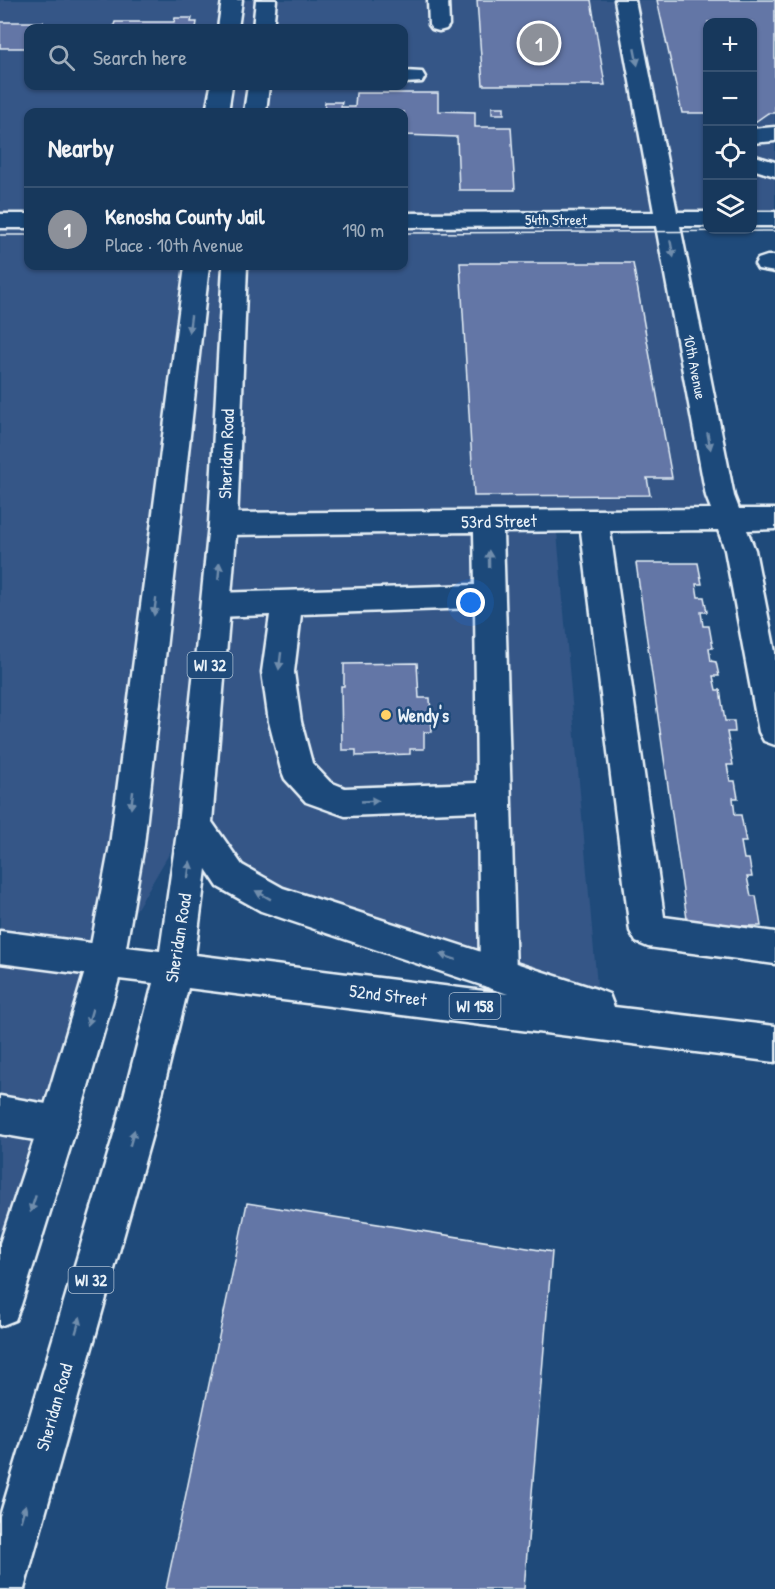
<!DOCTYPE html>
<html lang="en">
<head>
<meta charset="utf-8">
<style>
	:root { --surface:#17385c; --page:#244365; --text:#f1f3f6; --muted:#9eacbb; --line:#365272; --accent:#8c9099 }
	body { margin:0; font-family:"Patrick Hand",sans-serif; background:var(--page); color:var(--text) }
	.controls { position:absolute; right:18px; top:18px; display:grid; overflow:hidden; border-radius:12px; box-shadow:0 2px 4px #0004 }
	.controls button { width:54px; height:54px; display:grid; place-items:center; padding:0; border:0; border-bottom:2px solid var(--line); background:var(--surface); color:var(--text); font:30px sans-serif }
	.you { position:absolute; left:471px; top:603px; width:21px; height:21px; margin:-15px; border:4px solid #fff; border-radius:50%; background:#1a73e8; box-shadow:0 0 0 9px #1a73e833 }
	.badge { display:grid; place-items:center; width:39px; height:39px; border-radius:50%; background:var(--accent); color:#fff; font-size:20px; font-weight:700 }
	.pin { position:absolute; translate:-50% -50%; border:3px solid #fff; box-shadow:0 2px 6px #0006 }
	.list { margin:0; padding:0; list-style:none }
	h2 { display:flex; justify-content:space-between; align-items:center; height:78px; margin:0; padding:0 24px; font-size:26px }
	h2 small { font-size:20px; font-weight:400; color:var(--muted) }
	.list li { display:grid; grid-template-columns:39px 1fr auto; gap:18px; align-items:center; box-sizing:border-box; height:84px; padding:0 24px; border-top:2px solid var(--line) }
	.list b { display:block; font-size:22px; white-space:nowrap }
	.list p { margin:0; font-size:20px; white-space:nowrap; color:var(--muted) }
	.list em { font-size:20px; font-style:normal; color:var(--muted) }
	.icon { flex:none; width:33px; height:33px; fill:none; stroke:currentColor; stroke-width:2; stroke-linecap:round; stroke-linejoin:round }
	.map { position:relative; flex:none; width:775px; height:1589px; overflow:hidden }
	.search { position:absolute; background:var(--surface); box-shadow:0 2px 4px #0004; left:24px; top:24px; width:384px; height:66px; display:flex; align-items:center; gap:15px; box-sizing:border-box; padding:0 21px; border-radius:12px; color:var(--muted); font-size:22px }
	.panel { position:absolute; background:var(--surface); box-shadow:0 2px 4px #0004; left:24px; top:108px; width:384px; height:162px; border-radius:12px }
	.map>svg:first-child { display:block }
	.built { fill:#345787; fill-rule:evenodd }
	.building { fill:#6476a6; stroke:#e8f1f8; stroke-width:1.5 }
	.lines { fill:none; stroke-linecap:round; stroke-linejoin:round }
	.minor-casing { stroke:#e8f1f8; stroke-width:5 }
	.major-casing { stroke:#e8f1f8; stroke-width:5 }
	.minor { fill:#1f4a7a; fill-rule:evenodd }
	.major { fill:#1f4a7a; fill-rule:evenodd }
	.tram { stroke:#e8f1f8; stroke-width:1.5 }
	.oneway { fill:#6f8dac }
	.poi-dot { fill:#ffd166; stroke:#1f4a7a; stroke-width:2 }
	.labels { text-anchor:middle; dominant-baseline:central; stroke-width:5; stroke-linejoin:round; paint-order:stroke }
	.far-street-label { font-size:15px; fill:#e8f1f8; stroke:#1f4a7a }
	.shield { fill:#1f4a7a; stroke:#acbfd2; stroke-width:1.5 }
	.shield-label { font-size:16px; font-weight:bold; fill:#e8f1f8 }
	.street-label { font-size:18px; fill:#e8f1f8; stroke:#1f4a7a }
	.poi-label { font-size:18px; font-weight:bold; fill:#e8f1f8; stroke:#1f4a7a; text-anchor:start }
</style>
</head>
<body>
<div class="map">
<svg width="775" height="1589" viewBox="0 0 775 1589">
	<rect width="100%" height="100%" fill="#1f4a7a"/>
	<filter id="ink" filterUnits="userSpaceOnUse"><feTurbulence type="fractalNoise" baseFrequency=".0167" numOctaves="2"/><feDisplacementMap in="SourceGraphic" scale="12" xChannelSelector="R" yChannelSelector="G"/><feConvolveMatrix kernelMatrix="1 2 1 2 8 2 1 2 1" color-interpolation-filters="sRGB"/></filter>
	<g filter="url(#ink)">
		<path class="built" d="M0 0H775V219H753L752 22H708L707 219H667L728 519 556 521 599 1008 273 900 185 827 106 961 0 1292ZM28 28H404V86H28ZM28 112H404V266H28Z"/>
		<g class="building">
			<path d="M477 0H591L605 85H483Z"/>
			<path d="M657 0H775V113H768L752 124V22H708V113H682Z"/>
			<path d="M175 18H192L191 22H197L196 28H113L115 22H174Z"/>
			<path d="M0 22H43L41 28H28V48H0Z"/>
			<path d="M356 93H438V111L475 112V127H511L515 190H459L457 137 404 135V112H324L325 102H342L341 107H355Z"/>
			<rect x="492" y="107" width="12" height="7"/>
			<path d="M460 263H633L672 478H647L650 495 474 496Z"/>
			<path d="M636 563H698L702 584H696L698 597H704L707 612H701L703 626H709L713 648H709L711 661 716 662 719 676H713L716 690H720L725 721H734L735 732H727L733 765H727L730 781H735L738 798H733L735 815H741L746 842H741L744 859H749L752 877H747L751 896H756L761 926H688Z"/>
			<path d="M417 663 419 698H430L432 732H424V749H410V754L356 756V750H342L341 686H344V664Z"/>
			<path d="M247 1203 552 1252 524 1589H166Z"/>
		</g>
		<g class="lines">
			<defs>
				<g id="minor">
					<path d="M428 0H448L449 25 446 29 439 31 432 29 429 25Z"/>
					<path d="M615 0H635L677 212H708V226H680L734 496 739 509H775V529L747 530 755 550 775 652V745L764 741 759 732 725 550 718 530 610 531 664 917 775 932V964L648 947 636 942 630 931 581 531 503 532 516 974 511 986 498 991 485 986 480 974 478 811 345 816 306 802 285 779 281 769 269 722 262 672 270 615 216 617 205 613 201 605 205 597 216 593 475 585 474 532 223 535 213 531 209 524 213 517 223 513 711 509 706 496 656 226 404 227V213L654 212ZM475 608 477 783 345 788 330 782 312 763 301 722 294 672 301 614Z"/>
					<path d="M404 71 422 72 425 77 422 82 404 83Z"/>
					<path d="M775 127V141L752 143V129Z"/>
					<path d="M752 155 775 162V176L752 169Z"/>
					<rect x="752" y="212" width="23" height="14"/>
					<rect x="0" y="214" width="28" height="14"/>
					<path d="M767 256H775V272L758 269 755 264 758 259Z"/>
					<path d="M0 931 106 945 119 949 124 961 119 973 106 977 0 963Z"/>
					<path d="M0 1096 58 1106 72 1112 77 1125 72 1138 58 1144 0 1134Z"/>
				</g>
				<g id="major">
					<path d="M222 0H242L238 28H218Z"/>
					<path d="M256 0H276L273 28H253Z"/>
					<path d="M211 86H232L228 112H206Z"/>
					<path d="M248 86H269L266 112H244Z"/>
					<path d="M185 266H209L144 845 126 947 160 951 178 825 209 524 223 266H247L237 524 212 822 242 865 283 888 596 989 609 994 614 1007 775 1026V1062L188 988 153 1131 24 1589H0V1516L115 1131 153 983 119 979 77 1125 21 1305 15 1320 0 1326V1243L39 1125 88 961 110 845ZM206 869 218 887 261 911 508 994 195 955Z"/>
				</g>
			</defs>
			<use href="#minor" class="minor-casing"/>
			<use href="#major" class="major-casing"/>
			<use href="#minor" class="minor"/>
			<use href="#major" class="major"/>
			<g class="tram">
				<path d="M404 233 775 231"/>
				<path d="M0 235H28"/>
			</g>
		</g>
		<defs><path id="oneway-solid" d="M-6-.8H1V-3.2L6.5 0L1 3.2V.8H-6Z" transform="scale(1.5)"/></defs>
		<g class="oneway">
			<use href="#oneway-solid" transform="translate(636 57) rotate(79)"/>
			<use href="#oneway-solid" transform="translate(672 249) rotate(79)"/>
			<use href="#oneway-solid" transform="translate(190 324) rotate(97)"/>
			<use href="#oneway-solid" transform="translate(709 441) rotate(79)"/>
			<use href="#oneway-solid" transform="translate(489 559) rotate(-91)"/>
			<use href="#oneway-solid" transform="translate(219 571) rotate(-85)"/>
			<use href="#oneway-solid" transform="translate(155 607) rotate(97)"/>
			<use href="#oneway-solid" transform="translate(280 661) rotate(97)"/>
			<use href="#oneway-solid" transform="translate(132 800) rotate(97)"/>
			<use href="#oneway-solid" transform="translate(370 801) rotate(-3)"/>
			<use href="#oneway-solid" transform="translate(189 870) rotate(-82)"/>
			<use href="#oneway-solid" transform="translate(263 895) rotate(-151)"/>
			<use href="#oneway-solid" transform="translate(448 957) rotate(-161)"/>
			<use href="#oneway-solid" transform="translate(90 1017) rotate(106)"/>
			<use href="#oneway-solid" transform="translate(132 1138) rotate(-74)"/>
			<use href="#oneway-solid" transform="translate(33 1204) rotate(108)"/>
			<use href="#oneway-solid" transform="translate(78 1325) rotate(-74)"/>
			<use href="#oneway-solid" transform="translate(23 1513) rotate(-74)"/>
		</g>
	</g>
	<circle class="poi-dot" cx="386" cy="715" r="6"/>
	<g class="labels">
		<g class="far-street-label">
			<text x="556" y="219">54th Street</text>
			<text transform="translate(695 367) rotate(79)">10th Avenue</text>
		</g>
		<g class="shield">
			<rect x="187.5" y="652" width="45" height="26" rx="4.5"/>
			<rect x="449.5" y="993" width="51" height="26" rx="4.5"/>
			<rect x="68.5" y="1267" width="45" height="26" rx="4.5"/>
		</g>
		<g class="shield-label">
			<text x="210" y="665">WI 32</text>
			<text x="475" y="1006">WI 158</text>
			<text x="91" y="1280">WI 32</text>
		</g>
		<g class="street-label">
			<text transform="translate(226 454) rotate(-88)">Sheridan Road</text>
			<text transform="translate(499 521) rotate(-1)">53rd Street</text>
			<text transform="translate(178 938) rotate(-81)">Sheridan Road</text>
			<text transform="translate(388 995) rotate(7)">52nd Street</text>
			<text transform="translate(54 1407) rotate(-74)">Sheridan Road</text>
		</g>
		<g class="poi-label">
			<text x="398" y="715">Wendy's</text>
		</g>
	</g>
</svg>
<div class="controls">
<button>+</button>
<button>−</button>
<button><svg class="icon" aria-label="locate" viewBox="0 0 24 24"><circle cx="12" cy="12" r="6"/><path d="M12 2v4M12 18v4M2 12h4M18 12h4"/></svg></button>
<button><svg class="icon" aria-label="layers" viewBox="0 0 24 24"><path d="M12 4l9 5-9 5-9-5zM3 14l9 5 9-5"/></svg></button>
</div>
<div class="you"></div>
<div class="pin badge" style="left:539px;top:43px">1</div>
<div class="search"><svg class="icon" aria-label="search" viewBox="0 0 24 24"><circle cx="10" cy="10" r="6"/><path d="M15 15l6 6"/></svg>Search here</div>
<section class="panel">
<h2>Nearby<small></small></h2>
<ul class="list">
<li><span class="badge">1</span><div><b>Kenosha County Jail</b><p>Place · 10th Avenue</p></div><em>190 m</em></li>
</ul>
</section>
</div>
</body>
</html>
